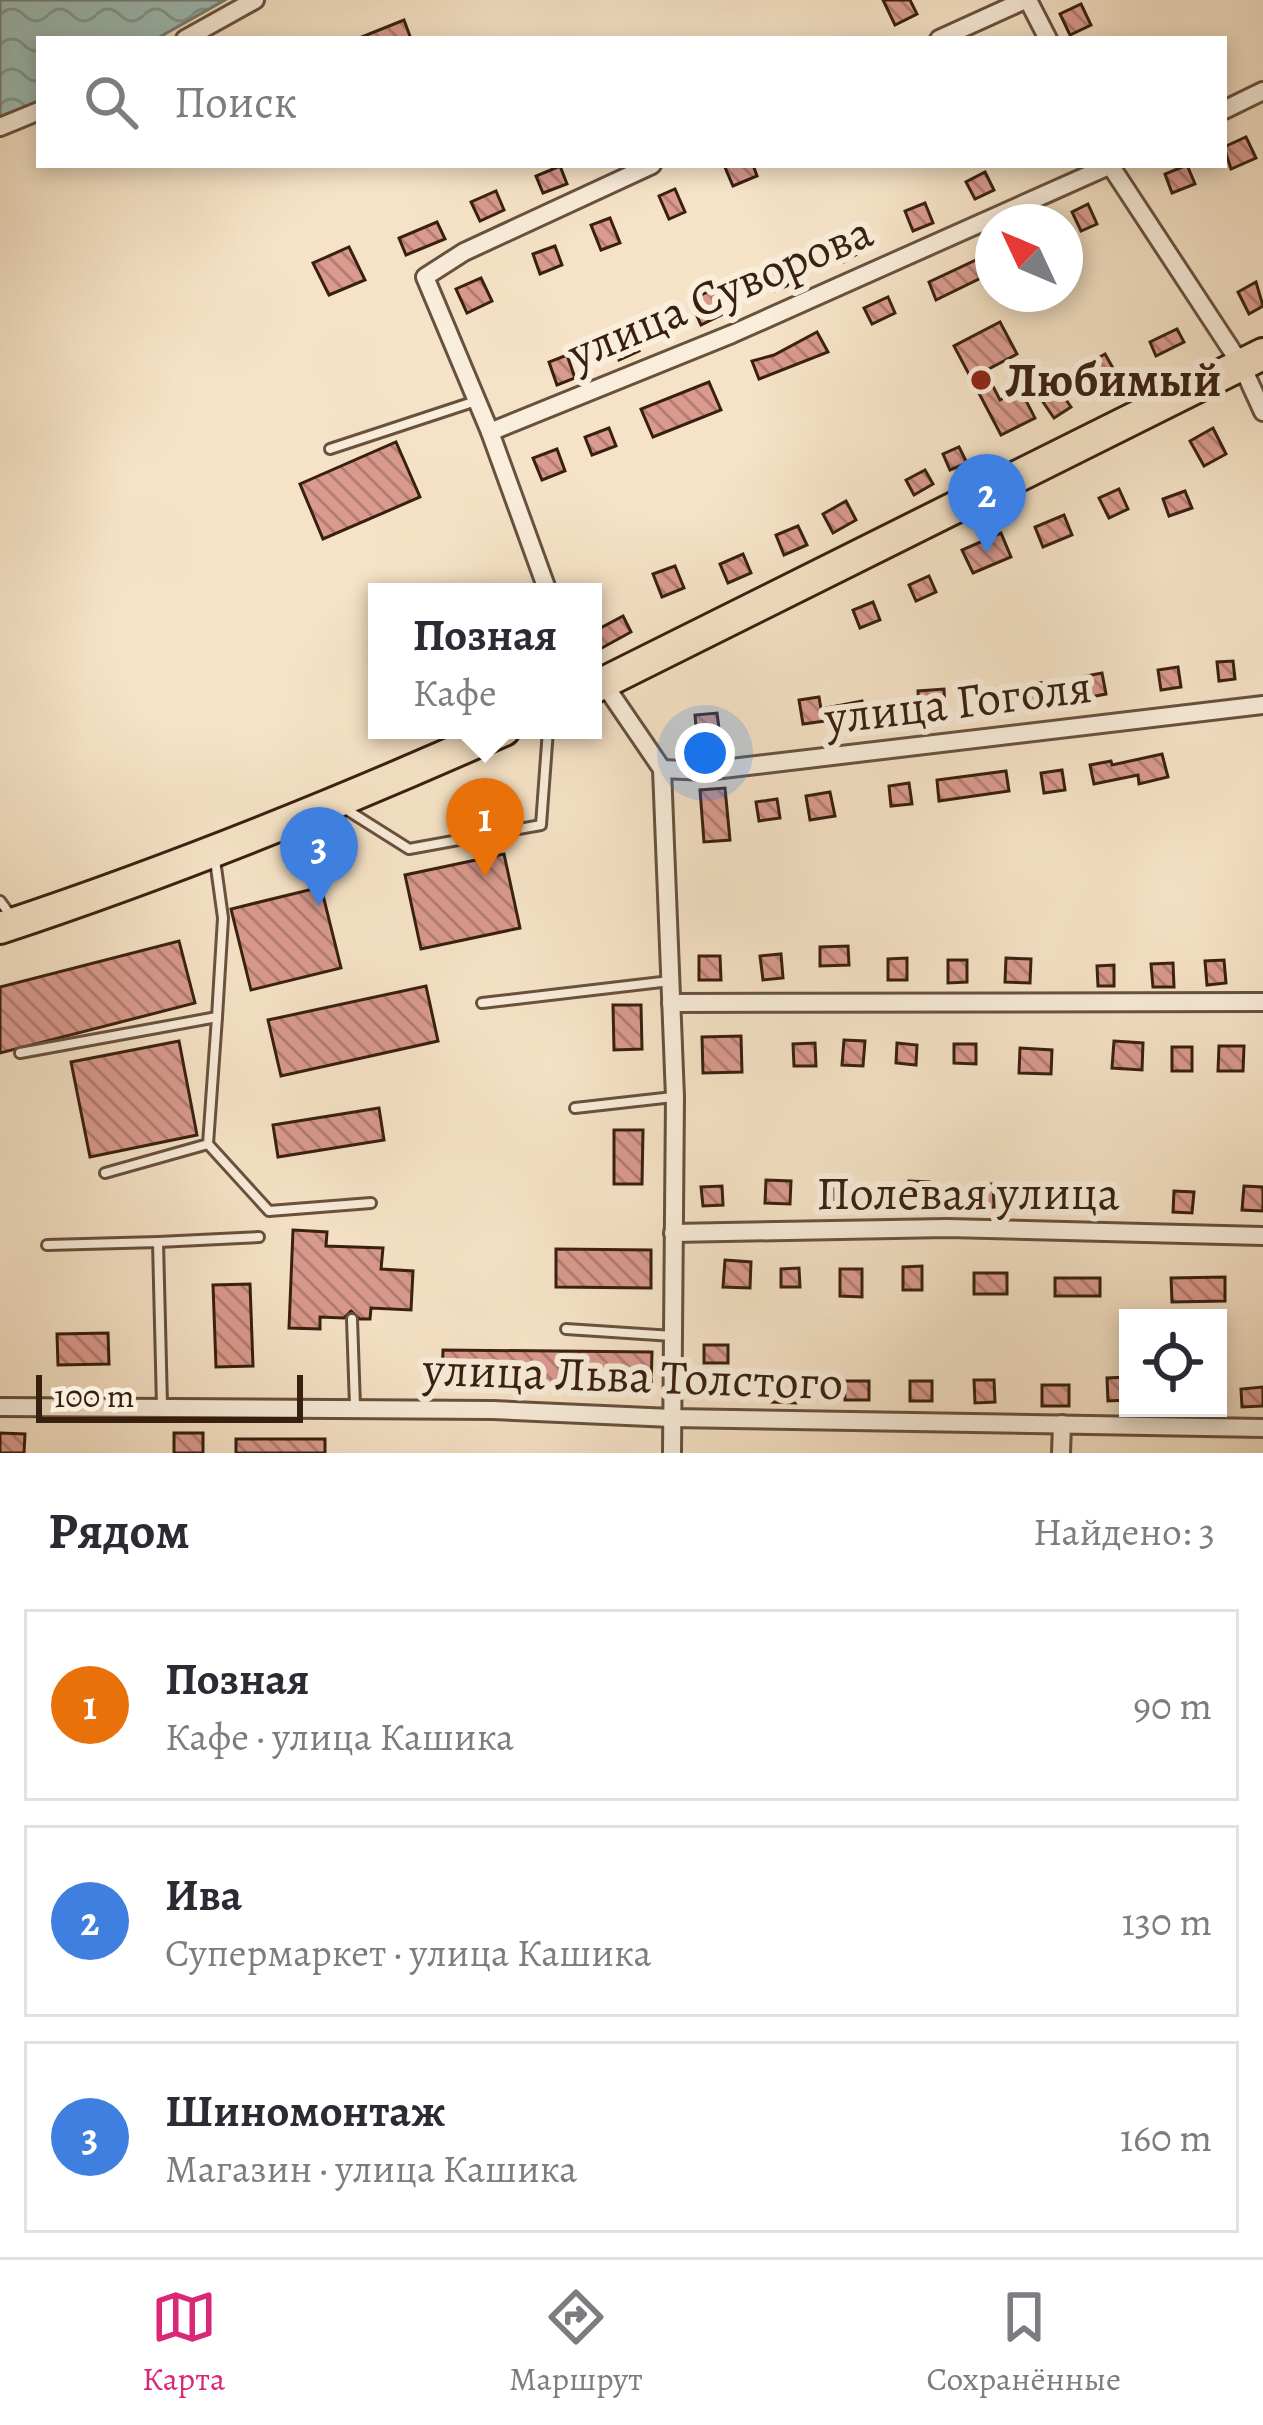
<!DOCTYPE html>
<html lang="ru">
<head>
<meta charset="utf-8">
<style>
	:root { --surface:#fff; --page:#f2f2f3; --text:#2b2b33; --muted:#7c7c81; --line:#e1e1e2; --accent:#db2777 }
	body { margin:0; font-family:Alegreya,serif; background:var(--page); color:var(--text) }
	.controls { position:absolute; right:36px; bottom:36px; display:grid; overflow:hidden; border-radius:0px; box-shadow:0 6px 18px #0003 }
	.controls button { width:108px; height:108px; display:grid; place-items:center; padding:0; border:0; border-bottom:3px solid var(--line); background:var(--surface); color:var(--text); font:60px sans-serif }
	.compass { position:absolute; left:975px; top:204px; width:108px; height:108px; border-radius:50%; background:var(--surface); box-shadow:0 6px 18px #0003; rotate:314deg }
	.scale { position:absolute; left:36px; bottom:30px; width:267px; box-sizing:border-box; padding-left:12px; border:6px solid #382010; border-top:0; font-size:33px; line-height:42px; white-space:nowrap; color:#382010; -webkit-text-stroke:9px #f9eddb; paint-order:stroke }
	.you { position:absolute; left:705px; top:753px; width:42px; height:42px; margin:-30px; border:9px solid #fff; border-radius:50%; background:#1a73e8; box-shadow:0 0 0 18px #1a73e833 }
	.badge { display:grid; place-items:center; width:78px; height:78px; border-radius:50%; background:var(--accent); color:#fff; font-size:39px; font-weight:700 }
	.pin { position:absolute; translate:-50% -99px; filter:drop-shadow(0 3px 6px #0008) }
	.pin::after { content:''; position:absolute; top:63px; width:42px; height:36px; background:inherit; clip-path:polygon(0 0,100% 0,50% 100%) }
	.popup { position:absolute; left:368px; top:583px; width:234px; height:156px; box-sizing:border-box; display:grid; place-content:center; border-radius:0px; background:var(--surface); filter:drop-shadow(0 3px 9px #0005); font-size:39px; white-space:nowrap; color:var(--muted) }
	.popup b { font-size:45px; color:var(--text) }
	.popup::after { content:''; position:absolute; left:50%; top:100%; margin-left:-24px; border:24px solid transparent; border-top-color:var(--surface) }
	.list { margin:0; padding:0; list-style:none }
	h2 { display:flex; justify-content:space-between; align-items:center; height:156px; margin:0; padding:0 48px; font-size:51px }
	h2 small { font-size:39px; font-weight:400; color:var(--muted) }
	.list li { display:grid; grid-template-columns:78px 1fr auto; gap:36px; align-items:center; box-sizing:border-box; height:192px; margin:0 24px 24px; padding:0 24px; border:3px solid var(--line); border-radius:0px }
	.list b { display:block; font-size:45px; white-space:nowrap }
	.list p { margin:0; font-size:39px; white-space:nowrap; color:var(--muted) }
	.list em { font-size:39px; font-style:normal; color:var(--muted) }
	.icon { flex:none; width:66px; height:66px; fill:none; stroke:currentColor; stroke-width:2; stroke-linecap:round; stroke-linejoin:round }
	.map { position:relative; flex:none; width:1263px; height:1453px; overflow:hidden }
	.search { position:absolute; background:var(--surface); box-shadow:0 6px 18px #0003; left:36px; right:36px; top:36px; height:132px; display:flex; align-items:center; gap:30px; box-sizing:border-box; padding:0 42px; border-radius:0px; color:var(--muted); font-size:45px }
	.sheet { height:804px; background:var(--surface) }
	nav { display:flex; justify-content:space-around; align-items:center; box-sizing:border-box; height:168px; border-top:3px solid var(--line); background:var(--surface); font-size:33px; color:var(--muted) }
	nav a { display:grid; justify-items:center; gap:6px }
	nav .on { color:var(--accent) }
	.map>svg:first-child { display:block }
	.water { fill:url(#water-waves); stroke:#757f74; stroke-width:3 }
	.building { fill:url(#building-back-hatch); stroke:#382010; stroke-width:3 }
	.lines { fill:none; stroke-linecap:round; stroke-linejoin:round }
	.lane-casing { stroke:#68513e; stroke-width:14 }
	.street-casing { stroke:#68513e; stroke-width:22 }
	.highway-casing { stroke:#382010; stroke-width:36 }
	.lane { stroke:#f9eddb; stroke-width:8 }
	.street { stroke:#f9eddb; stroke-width:16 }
	.highway { stroke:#f6e3c7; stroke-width:30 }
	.poi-dot { fill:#8f2418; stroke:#f9eddb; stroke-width:4.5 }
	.labels { text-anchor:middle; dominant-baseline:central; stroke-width:12; stroke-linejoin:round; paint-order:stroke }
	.street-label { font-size:48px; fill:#382010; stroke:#f9eddb }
	.poi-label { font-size:48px; font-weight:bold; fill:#382010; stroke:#f9eddb; text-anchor:start }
</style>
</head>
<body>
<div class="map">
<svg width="1263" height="1453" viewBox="0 0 1263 1453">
	<defs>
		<pattern id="water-waves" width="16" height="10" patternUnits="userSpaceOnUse" patternTransform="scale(3)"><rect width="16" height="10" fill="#9dbeb6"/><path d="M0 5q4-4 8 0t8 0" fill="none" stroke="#819a93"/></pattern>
		<pattern id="building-back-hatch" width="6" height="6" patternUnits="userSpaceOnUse" patternTransform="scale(3)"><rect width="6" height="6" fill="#da9a8e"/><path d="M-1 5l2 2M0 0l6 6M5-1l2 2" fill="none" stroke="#b27d73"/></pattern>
	</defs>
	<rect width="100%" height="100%" fill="#f6e3c7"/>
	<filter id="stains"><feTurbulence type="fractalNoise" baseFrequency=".00167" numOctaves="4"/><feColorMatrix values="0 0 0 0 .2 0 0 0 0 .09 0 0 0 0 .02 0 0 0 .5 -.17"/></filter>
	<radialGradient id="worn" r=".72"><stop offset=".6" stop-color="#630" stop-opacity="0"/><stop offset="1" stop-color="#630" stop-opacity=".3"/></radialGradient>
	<path class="water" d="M0 0H225L156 39H39V110L0 133Z"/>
	<g class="building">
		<path d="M883 0H910L917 14 895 25Z"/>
		<path d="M1081 4 1091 25 1070 35 1060 14Z"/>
		<path d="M404 20 411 39H359V38Z"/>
		<path d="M1246 137 1256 158 1231 169 1224 147Z"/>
		<path d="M724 165H753L757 176 733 186Z"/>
		<path d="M1187 165 1195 184 1172 193 1165 174Z"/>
		<path d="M560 166 567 184 543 193 536 176Z"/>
		<path d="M985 172 994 190 975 199 966 182Z"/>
		<path d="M675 189 685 212 669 219 659 196Z"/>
		<path d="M496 191 504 210 480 221 471 202Z"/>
		<path d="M925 203 933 223 913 231 905 211Z"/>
		<path d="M1088 204 1097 224 1081 231 1072 212Z"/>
		<path d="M610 218 620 243 601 250 591 225Z"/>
		<path d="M437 222 445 239 406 255 399 238Z"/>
		<path d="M850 231 862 251 844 262 832 242Z"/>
		<path d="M555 246 562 265 540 274 533 254Z"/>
		<path d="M349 247 365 280 329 295 313 263Z"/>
		<path d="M993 252V272L936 300 929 282Z"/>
		<path d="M788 257 798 281 775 291 765 267Z"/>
		<path d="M481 278 492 301 467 313 456 289Z"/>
		<path d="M1256 282 1263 306 1249 314 1238 292Z"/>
		<path d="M712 290 723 314 701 325 690 300Z"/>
		<path d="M888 297 895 313 872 324 864 308Z"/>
		<path d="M1000 322 1017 354 985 371 1000 400 1020 389 1035 418 1001 435 954 346Z"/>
		<path d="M1177 329 1184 342 1156 356 1150 342Z"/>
		<path d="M630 331 639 351 619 360 610 340Z"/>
		<path d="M817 332 828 352 759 379 752 361 774 355Z"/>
		<path d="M1105 354 1114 370 1092 382 1084 366Z"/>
		<path d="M567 355 575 378 557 385 549 362Z"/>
		<path d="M709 382 721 410 653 437 641 409Z"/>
		<path d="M1060 391 1071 407 1054 418 1043 402Z"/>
		<path d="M609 428 616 446 592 455 585 437Z"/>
		<path d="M1213 428 1226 454 1204 466 1190 441Z"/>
		<path d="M396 442 420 497 323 539 300 484Z"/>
		<path d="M959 447 967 463 950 470 943 454Z"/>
		<path d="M557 449 565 471 542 480 533 458Z"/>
		<path d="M925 470 933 484 914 495 906 480Z"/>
		<path d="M1119 489 1128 509 1109 518 1099 498Z"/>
		<path d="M1185 491 1192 508 1169 516 1163 499Z"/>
		<path d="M846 501 856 520 833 533 823 514Z"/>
		<path d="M1064 515 1072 535 1043 547 1035 527Z"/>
		<path d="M798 526 807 545 784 555 776 535Z"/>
		<path d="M1001 533 1011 557 973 573 962 550Z"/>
		<path d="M743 554 751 573 728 583 720 564Z"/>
		<path d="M675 566 684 588 662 597 653 574Z"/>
		<path d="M929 576 936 592 916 601 909 585Z"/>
		<path d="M873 602 880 620 860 628 853 610Z"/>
		<path d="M623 616 631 632 600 649 593 632Z"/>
		<path d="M1233 661 1235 679 1219 681 1217 662Z"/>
		<path d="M1178 667 1181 687 1161 690 1158 670Z"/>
		<path d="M1102 673 1106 694 1085 698 1081 677Z"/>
		<path d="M1048 682 1051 701 1033 703 1031 684Z"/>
		<path d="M944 689 945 711 919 712 918 691Z"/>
		<path d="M819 697 821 709 862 701 865 719 848 723 847 718 803 724 799 700Z"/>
		<path d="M717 713 720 736 697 738 695 715Z"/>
		<path d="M1162 754 1168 777 1139 784 1138 775 1094 784 1090 765 1111 761 1112 765Z"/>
		<path d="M1062 770 1065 790 1044 793 1041 773Z"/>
		<path d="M1006 771 1009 791 939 801 937 780Z"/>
		<path d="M909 783 912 804 891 806 889 786Z"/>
		<path d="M725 788 730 840 704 842 700 790Z"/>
		<path d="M830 792 835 816 810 820 806 796Z"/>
		<path d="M777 799 780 818 759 821 756 802Z"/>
		<path d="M504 854 520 928 421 949 405 875Z"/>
		<path d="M321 887 341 968 251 990 231 909Z"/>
		<path d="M179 941 195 1003 0 1053V987Z"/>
		<path d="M848 946 849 965 820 966V947Z"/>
		<path d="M781 954 783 978 763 980 760 956Z"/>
		<path d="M699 956H720L721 980H699Z"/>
		<path d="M907 958V980H888V959Z"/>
		<path d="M1006 958 1031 959 1030 983 1005 982Z"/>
		<path d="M948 960H967V982L948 983Z"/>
		<path d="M1224 960 1226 983 1207 985 1205 961Z"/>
		<path d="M1173 963 1174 987H1153L1151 964Z"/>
		<path d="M1114 965V986H1098L1097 966Z"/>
		<path d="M426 986 438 1041 281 1076 268 1020Z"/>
		<path d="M613 1005H641L642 1049 614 1050Z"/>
		<path d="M741 1036 742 1072 703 1073 702 1037Z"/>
		<path d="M844 1040 865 1041 863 1066 842 1065Z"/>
		<path d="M179 1041 197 1135 90 1157 71 1062Z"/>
		<path d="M1114 1041 1143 1043 1142 1070 1112 1068Z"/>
		<path d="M815 1043 816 1066H794L793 1044Z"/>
		<path d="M897 1043 917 1045 916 1065 896 1063Z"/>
		<path d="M954 1044H976V1064L954 1063Z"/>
		<path d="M1219 1046H1244L1243 1071H1218Z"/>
		<rect x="1172" y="1047" width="20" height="24"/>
		<path d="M1020 1048 1052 1050 1051 1074 1019 1073Z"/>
		<path d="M379 1108 384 1140 278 1157 273 1125Z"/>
		<path d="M614 1130H643L642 1184H614Z"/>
		<path d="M766 1180 791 1181 790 1204 765 1203Z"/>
		<path d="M909 1181 929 1182 928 1205H908Z"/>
		<path d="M975 1184H993L994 1207 976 1208Z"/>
		<path d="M722 1186 723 1205 703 1206 701 1187Z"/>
		<path d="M835 1186H859L860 1204H835Z"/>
		<path d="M1244 1186 1263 1187V1211L1242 1210Z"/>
		<path d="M1046 1188 1066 1189V1209H1046Z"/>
		<path d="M1174 1191 1194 1192 1192 1213 1173 1212Z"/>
		<path d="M293 1230 327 1232 326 1246 383 1248 381 1269 413 1271 411 1310 371 1308 370 1319H360L351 1311 344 1318 320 1317V1329L289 1328Z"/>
		<path d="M556 1249 651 1250V1288L556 1287Z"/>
		<path d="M725 1260 751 1262 750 1288 723 1287Z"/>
		<path d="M922 1266V1290H903V1267Z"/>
		<path d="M799 1268 800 1287H781V1269Z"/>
		<path d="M840 1269H862V1297L840 1296Z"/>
		<rect x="974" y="1273" width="33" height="21"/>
		<path d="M1225 1277V1301L1172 1302 1171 1278Z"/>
		<rect x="1055" y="1278" width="45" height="18"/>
		<path d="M250 1284 253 1366 216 1367 213 1285Z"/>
		<path d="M108 1333 109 1364 58 1365 57 1334Z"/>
		<rect x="704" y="1345" width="24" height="18"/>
		<path d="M443 1350 652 1352 651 1388 442 1386Z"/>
		<path d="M1128 1377V1400L1108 1401 1107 1378Z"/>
		<path d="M974 1380H994L995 1402 975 1403Z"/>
		<path d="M844 1381H869V1400H845Z"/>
		<rect x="910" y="1381" width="22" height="20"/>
		<path d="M773 1382 797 1384 796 1403 772 1402Z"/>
		<rect x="1042" y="1385" width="27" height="21"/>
		<path d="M1263 1387V1406L1242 1407 1241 1389Z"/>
		<path d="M0 1433 25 1434 24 1453H0Z"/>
		<rect x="174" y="1433" width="29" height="20"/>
		<rect x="236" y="1439" width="89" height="14"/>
	</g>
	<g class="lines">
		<defs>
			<g id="lane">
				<path d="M330 449 476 401"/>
				<path d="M344 808 409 849 541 825 548 730"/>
				<path d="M0 901 12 917"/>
				<path d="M482 1003 670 981"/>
				<path d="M20 1053 217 1017 223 918 215 860"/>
				<path d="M575 1108 673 1097"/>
				<path d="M208 1144 269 1211 371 1203"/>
				<path d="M105 1173 208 1144 217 1017"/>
				<path d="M158 1242 259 1237"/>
				<path d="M47 1245 158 1242 162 1406"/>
				<path d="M352 1319 355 1406"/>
				<path d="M566 1329 673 1336"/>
			</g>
			<g id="street">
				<path d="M1028 0 1048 39"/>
				<path d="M185 39 255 0"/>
				<path d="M939 39 1025 0"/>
				<path d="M1224 110 1263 91"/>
				<path d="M0 127 39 111"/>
				<path d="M1110 165 1242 366 1263 412"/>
				<path d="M490 432 732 334 1111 165"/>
				<path d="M548 592 490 432 425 277 464 252 652 165"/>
				<path d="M604 684 662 769 675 1097 672 1453"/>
				<path d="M662 769 706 771 1263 705"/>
				<path d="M671 1003 1263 1002"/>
				<path d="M673 1233 947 1228 1263 1236"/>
				<path d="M0 1407 493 1410 672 1418 1263 1428"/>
				<path d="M1061 1453 1062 1424"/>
			</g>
			<g id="highway">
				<path d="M593 688 1263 354"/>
				<path d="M0 928C172 871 338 804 504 730"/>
			</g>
		</defs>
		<use href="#lane" class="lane-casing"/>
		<use href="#street" class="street-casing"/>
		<use href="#highway" class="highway-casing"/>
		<use href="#lane" class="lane"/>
		<use href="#street" class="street"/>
		<use href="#highway" class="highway"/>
	</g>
	<circle class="poi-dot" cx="981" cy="380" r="12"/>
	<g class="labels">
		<g class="street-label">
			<text transform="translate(720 292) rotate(-23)">улица Суворова</text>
			<text transform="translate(958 702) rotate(-7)">улица Гоголя</text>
			<text x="968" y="1193">Полевая улица</text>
			<text transform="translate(633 1376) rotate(2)">улица Льва Толстого</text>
		</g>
		<g class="poi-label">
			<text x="1005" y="380">Любимый</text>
		</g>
	</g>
	<rect width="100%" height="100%" filter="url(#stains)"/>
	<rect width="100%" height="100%" fill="url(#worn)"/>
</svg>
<div class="controls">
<button><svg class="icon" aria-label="locate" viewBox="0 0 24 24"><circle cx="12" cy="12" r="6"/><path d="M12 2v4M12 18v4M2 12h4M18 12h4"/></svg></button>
</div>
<svg class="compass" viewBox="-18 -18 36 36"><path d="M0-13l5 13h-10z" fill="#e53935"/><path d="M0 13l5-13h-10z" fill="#7c7c81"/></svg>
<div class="scale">100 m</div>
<div class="you"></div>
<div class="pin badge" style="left:485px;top:877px;background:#e8710a">1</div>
<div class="popup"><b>Позная</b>Кафе</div>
<div class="pin badge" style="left:987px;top:553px;background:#3f7fe0">2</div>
<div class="pin badge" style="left:319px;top:906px;background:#3f7fe0">3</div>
<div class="search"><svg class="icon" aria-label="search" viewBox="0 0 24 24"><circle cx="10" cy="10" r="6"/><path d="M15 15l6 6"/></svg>Поиск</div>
</div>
<section class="sheet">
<h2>Рядом<small>Найдено: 3</small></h2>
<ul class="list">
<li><span class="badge" style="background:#e8710a">1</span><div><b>Позная</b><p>Кафе · улица Кашика</p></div><em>90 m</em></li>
<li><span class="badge" style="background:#3f7fe0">2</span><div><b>Ива</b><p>Супермаркет · улица Кашика</p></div><em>130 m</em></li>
<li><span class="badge" style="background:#3f7fe0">3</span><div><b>Шиномонтаж</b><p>Магазин · улица Кашика</p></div><em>160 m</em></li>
</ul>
</section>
<nav>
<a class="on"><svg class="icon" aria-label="map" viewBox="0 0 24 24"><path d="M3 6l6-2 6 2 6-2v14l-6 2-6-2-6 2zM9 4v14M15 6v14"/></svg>Карта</a>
<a><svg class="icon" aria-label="directions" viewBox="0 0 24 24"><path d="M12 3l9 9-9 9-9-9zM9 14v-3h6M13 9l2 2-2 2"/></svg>Маршрут</a>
<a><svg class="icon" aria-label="saved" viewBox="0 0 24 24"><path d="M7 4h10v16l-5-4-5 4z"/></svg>Сохранённые</a>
</nav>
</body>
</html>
